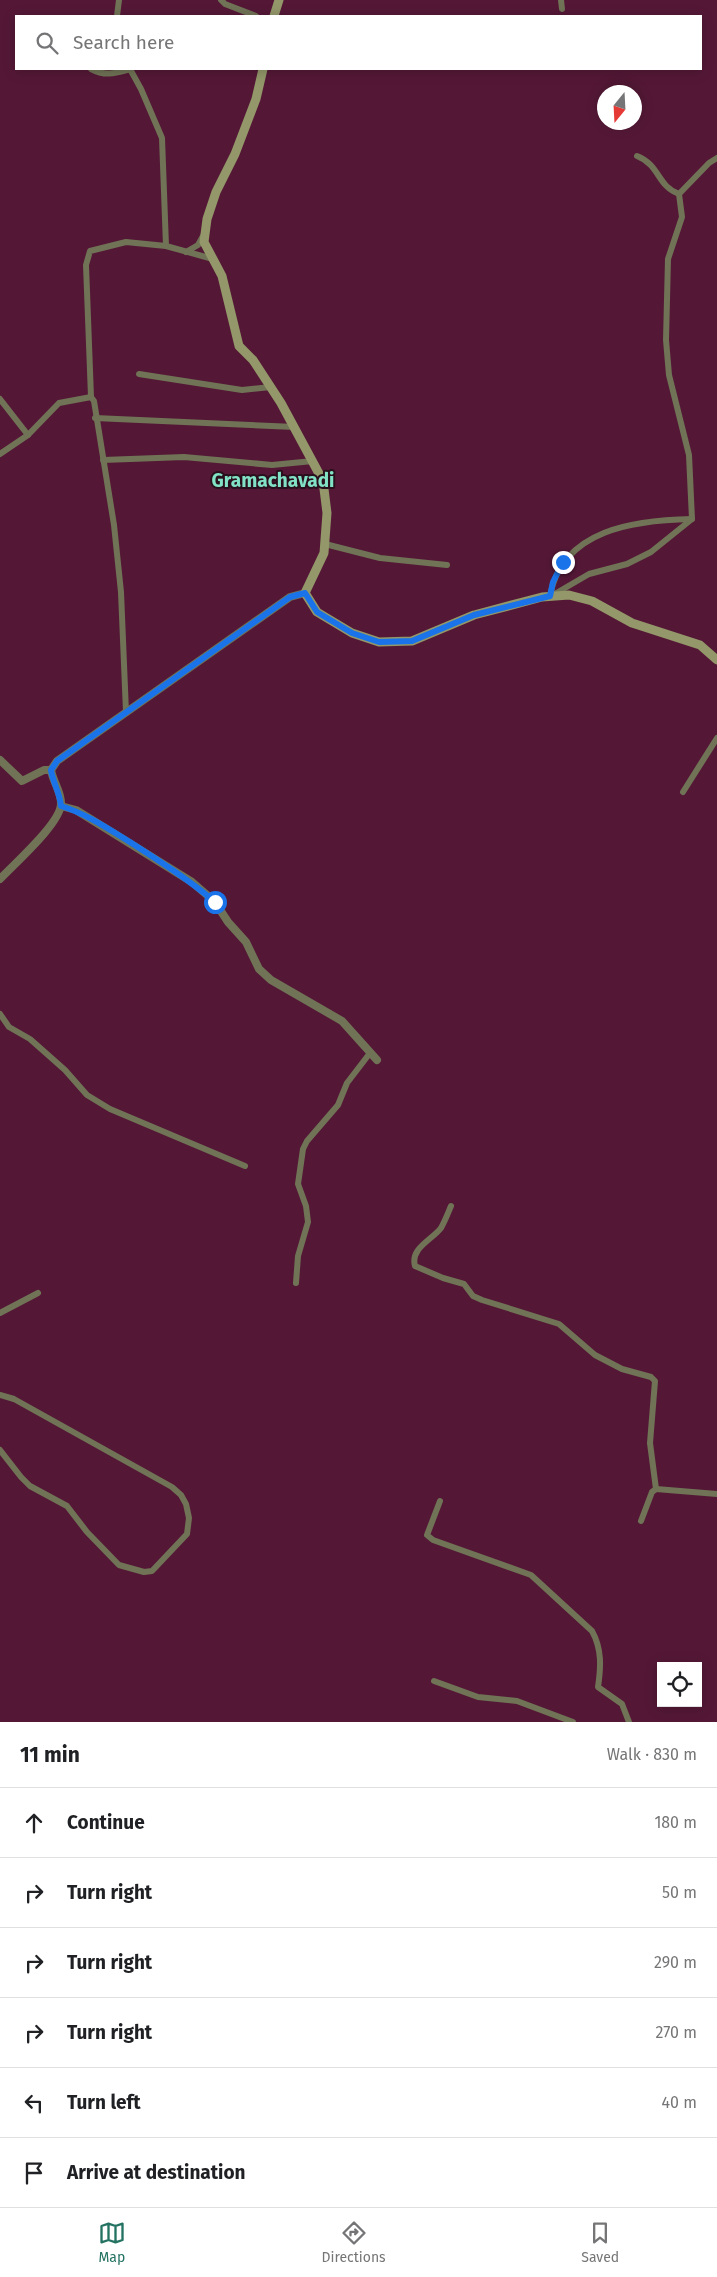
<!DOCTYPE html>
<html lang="en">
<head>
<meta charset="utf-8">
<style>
	:root { --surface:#fff; --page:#f6f6f6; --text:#202124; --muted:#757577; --line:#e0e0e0; --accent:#237262 }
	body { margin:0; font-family:"Fira Sans",sans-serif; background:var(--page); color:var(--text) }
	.controls { position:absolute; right:15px; bottom:15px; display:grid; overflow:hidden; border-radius:0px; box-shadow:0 2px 12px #0003 }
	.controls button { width:45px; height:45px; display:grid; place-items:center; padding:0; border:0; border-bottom:1px solid var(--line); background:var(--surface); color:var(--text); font:25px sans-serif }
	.compass { position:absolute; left:597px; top:85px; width:45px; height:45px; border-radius:50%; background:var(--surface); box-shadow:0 2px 12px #0003; rotate:198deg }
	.stop { position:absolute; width:15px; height:15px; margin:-11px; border:4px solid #1a73e8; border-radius:50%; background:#fff }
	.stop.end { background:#1a73e8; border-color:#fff; box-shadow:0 1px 5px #0008 }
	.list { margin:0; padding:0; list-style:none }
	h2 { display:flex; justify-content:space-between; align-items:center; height:65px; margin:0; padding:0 20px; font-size:21px }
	h2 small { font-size:16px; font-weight:400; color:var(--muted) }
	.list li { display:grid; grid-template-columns:32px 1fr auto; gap:15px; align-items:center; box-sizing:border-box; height:70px; padding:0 20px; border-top:1px solid var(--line) }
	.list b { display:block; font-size:19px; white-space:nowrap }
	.list em { font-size:16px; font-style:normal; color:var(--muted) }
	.icon { flex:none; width:28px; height:28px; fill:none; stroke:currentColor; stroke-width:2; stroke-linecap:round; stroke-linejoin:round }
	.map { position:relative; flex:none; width:717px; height:1722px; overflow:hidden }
	.search { position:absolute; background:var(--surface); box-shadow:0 2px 12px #0003; left:15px; right:15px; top:15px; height:55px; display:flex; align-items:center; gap:12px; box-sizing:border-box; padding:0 18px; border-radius:0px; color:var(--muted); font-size:19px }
	.sheet { height:485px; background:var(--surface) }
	nav { display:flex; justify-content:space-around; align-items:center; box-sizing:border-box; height:70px; border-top:1px solid var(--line); background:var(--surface); font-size:14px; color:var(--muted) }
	nav a { display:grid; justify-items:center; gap:2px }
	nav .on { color:var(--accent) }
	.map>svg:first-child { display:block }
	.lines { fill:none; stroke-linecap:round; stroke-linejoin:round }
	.minor { stroke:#707356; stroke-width:6 }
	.tertiary { stroke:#707356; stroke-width:8 }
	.secondary { stroke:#939769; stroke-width:9 }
	.route { stroke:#1a73e8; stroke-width:6 }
	.labels { text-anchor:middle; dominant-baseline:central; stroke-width:4; stroke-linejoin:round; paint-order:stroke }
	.quarter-label { font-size:19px; font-weight:bold; fill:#82e2c5; stroke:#2a0f1c }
</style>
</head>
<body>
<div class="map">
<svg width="717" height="1722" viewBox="0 0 717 1722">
	<rect width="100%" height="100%" fill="#541836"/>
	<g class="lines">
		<g class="minor">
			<path d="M221 0 225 4 256 16"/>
			<path d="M561 0 562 9"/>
			<path d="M117 16 119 0"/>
			<path d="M91 69C106 77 116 73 131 69"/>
			<path d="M130 69 141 89 162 138 166 246 213 259"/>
			<path d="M637 156C660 165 657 186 679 194L709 163 717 158"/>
			<path d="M186 252 198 245 203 236"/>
			<path d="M139 374 242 390 271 387"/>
			<path d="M0 399 28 435"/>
			<path d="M95 418 295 427"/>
			<path d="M0 454 28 435 59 403 91 397"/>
			<path d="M103 460 184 457 272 465 313 461"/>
			<path d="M325 544 380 558 447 565"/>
			<path d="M553 595 589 574 627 564 651 552 692 519 689 455 669 375 666 340 668 259 682 217 679 194"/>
			<path d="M550 596C562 529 636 520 692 519"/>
			<path d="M126 712 121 592 114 525 94 401 91 397 86 265 90 251 126 242 166 246"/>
			<path d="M683 792 717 738"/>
			<path d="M0 1014 9 1027 30 1039 65 1070 87 1095 110 1109 245 1166"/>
			<path d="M451 1206C448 1213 445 1221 441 1228 432 1240 410 1248 415 1266L443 1278 464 1284 473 1296 482 1300 559 1324 595 1355 622 1369 651 1377 655 1381 650 1443 656 1489 652 1492 641 1521"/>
			<path d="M296 1283 298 1256 308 1222 306 1206 298 1184 303 1149 307 1141 338 1105 347 1083 370 1053"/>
			<path d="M0 1313 38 1293"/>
			<path d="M0 1395 14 1399 172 1487 181 1495 186 1504 189 1518 187 1534 152 1571 144 1572 119 1565 87 1532 67 1506 30 1486 21 1477 0 1450"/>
			<path d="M656 1489 717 1494"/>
			<path d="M440 1501 427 1535 433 1540 531 1575 592 1631C602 1649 601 1667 598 1687L622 1704 629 1722"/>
			<path d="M434 1681 478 1697 517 1701 573 1722"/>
		</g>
		<g class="tertiary">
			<path d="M0 760 22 781 44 770H51"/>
			<path d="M61 806 76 810 192 882 215 902 228 922 246 942 259 969 271 980 342 1021 377 1060"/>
			<path d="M0 879C14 864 62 822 61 803 61 791 53 782 51 770L57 761 290 597 305 593"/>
		</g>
		<g class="secondary">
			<path d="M274 16 279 0"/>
			<path d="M263 69 256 99 235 154 216 192 207 219 204 242 222 276 239 346 253 360 281 403 323 481 327 513 324 553 305 593 317 612 352 633 379 642 412 641 474 615 542 597 569 595 592 601 632 623 700 645 717 660"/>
		</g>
	</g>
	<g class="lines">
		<path class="route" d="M215 902C189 880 161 862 133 844 110 830 87 814 61 806 60 793 53 783 51 770L57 761 290 597 305 593 317 612 352 633 379 642 412 641 474 615 550 596 553 582 563 562"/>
	</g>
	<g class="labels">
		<g class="quarter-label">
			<text x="273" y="480">Gramachavadi</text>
		</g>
	</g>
</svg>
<div class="controls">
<button><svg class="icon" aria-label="locate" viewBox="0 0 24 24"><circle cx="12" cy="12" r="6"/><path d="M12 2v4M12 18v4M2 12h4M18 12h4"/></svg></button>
</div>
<svg class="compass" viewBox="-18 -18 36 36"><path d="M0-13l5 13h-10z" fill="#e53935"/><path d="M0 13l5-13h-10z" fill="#757577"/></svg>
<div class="stop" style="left:215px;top:902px"></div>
<div class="stop end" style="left:563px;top:562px"></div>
<div class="search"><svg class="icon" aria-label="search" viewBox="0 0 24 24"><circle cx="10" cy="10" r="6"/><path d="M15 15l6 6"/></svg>Search here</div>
</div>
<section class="sheet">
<h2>11 min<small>Walk · 830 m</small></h2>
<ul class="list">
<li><svg class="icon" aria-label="ahead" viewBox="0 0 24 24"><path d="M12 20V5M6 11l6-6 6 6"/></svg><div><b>Continue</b></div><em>180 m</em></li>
<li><svg class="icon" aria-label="right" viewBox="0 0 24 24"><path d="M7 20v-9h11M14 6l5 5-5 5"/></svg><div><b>Turn right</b></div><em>50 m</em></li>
<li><svg class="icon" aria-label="right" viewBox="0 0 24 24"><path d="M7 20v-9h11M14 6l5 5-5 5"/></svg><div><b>Turn right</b></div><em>290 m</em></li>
<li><svg class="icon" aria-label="right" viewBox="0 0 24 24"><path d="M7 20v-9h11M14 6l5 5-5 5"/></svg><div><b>Turn right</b></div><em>270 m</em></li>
<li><svg class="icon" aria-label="left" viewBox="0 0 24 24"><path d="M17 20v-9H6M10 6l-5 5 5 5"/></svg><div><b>Turn left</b></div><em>40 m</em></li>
<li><svg class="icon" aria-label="arrive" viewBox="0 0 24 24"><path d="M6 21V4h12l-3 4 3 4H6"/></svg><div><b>Arrive at destination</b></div></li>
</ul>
</section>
<nav>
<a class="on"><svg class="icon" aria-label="map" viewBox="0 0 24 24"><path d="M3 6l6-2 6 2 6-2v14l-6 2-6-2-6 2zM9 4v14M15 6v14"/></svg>Map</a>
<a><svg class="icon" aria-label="directions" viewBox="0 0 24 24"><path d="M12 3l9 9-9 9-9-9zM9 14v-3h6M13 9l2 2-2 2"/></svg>Directions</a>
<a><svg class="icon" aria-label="saved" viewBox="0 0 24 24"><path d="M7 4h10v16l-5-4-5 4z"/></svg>Saved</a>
</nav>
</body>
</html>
